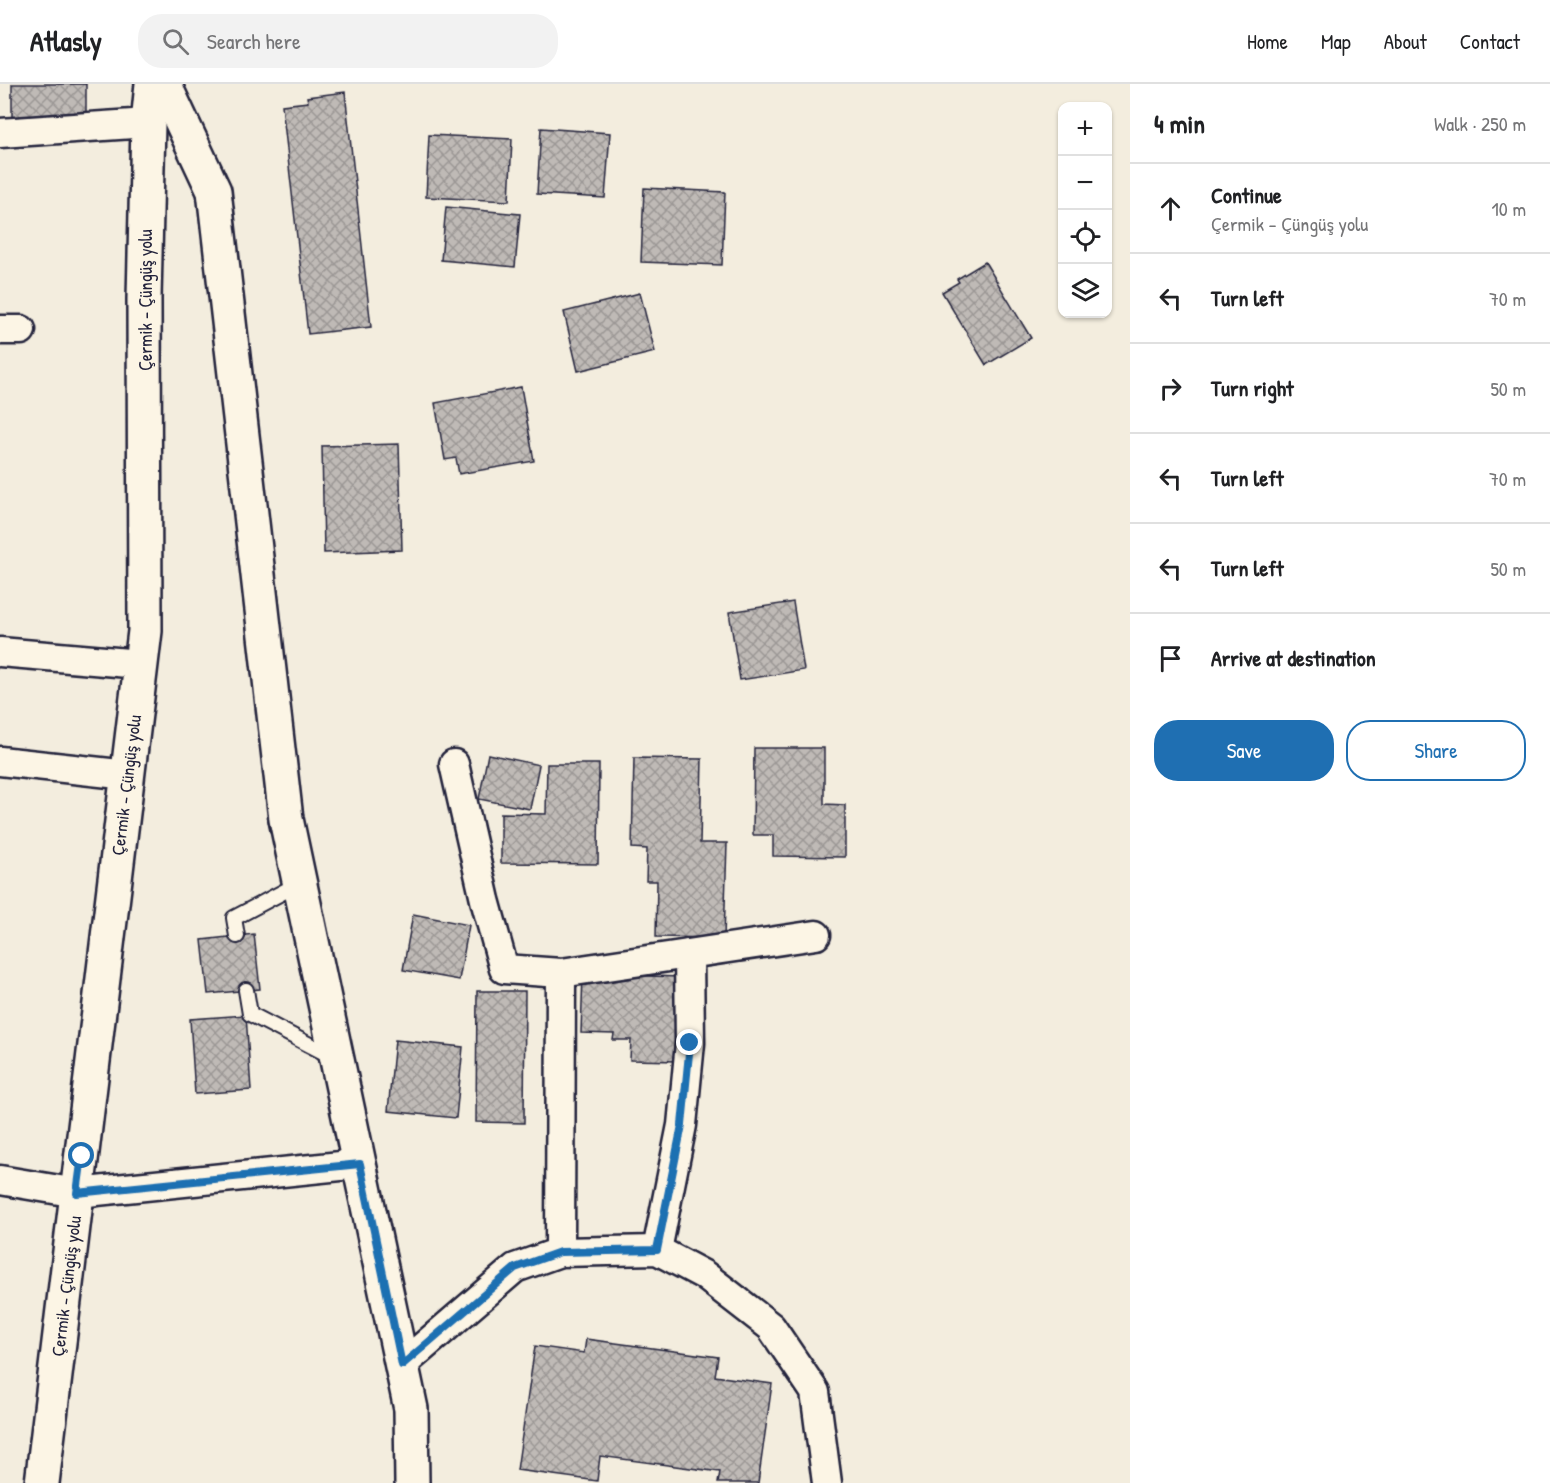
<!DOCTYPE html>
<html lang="en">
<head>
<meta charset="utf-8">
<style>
	:root { --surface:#fff; --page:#f2f2f2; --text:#202124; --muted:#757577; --line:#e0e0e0; --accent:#1f6fb2 }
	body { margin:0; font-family:"Patrick Hand",sans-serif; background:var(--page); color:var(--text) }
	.controls { position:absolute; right:18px; top:18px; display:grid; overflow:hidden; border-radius:12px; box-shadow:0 2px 4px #0004 }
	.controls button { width:54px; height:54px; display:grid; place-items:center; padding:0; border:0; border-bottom:2px solid var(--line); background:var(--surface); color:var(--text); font:30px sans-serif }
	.stop { position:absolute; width:18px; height:18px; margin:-14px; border:4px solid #1f6fb2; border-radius:50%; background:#fff }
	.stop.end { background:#1f6fb2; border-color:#fff; box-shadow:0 2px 6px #0008 }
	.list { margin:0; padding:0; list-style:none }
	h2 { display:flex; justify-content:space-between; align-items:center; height:78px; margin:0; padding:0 24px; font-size:26px }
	h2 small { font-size:20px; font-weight:400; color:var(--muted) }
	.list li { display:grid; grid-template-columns:39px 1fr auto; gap:18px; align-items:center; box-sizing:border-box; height:90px; padding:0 24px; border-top:2px solid var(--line) }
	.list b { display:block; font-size:22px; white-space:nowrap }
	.list p { margin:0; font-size:20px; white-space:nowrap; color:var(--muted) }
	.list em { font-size:20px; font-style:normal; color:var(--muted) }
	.actions { display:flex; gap:12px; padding:18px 24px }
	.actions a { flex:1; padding:14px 0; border:2px solid var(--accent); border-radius:24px; text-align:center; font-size:21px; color:var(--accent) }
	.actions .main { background:var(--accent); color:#fff }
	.icon { flex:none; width:33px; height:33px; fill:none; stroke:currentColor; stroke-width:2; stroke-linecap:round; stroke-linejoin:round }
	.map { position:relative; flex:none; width:1130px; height:1399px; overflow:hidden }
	header { display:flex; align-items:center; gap:36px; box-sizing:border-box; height:84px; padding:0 30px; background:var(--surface); border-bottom:2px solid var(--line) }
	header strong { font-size:28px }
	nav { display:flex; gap:33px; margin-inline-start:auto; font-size:21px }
	.search { width:420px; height:54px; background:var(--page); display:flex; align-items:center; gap:15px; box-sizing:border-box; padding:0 21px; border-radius:24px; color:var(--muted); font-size:22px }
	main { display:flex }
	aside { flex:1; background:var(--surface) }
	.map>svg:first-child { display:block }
	.building { fill:url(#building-cross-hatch); stroke:#22223b; stroke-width:1.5 }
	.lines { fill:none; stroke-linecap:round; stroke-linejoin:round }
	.service-casing { stroke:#22223b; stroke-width:18 }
	.minor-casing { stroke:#22223b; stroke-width:33 }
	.secondary-casing { stroke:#22223b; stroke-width:38 }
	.service { stroke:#fcf5e5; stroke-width:14 }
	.minor { stroke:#fcf5e5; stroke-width:28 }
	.secondary { stroke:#fcf5e5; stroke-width:33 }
	.route { stroke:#1f6fb2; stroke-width:8 }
	.labels { text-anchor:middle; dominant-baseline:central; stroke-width:4.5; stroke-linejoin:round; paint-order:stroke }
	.street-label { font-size:18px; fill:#22223b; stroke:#fcf5e5 }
</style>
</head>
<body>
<header>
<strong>Atlasly</strong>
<div class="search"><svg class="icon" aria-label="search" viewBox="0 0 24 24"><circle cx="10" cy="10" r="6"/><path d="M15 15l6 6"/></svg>Search here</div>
<nav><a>Home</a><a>Map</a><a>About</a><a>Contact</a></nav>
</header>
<main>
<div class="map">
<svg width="1130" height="1399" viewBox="0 0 1130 1399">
	<defs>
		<pattern id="building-cross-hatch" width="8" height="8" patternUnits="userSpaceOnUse" patternTransform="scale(1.5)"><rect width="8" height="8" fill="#bfbab6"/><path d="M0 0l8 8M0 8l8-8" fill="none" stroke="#9b9795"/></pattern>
	</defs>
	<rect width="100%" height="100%" fill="#f3edde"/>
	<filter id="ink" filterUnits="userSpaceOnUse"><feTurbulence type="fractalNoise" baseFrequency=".0167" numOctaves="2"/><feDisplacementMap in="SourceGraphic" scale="12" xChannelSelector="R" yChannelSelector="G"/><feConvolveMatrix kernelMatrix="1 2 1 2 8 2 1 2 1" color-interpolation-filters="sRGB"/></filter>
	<g filter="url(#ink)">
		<g class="building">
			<path d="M12 0H86V43L12 42Z"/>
			<path d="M345 8 371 243 308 250 282 21 308 18 307 13Z"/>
			<path d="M541 44 610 49 605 114 537 110Z"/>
			<path d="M429 51 512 55 509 117 426 113Z"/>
			<path d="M644 104 725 108 722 181 641 178Z"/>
			<path d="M446 123 520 130 515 183 441 176Z"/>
			<path d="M985 178 1031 254 986 281 942 208 959 198 957 195Z"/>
			<path d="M640 209 655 268 578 287 564 228Z"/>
			<path d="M521 303 534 377 459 390 456 374 445 376 435 319Z"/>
			<path d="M399 360 402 466 324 469 322 362Z"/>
			<path d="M793 518 804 586 740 596 729 528Z"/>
			<path d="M754 664H824V720L845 721V773L773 772V751H753Z"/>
			<path d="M488 670 539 681 530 725 479 715Z"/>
			<path d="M634 674 702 675 700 759H727L724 854 656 853 657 797H646L647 765 632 764Z"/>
			<path d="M547 680H599L598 780 501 779V729L546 730Z"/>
			<path d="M413 830 469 841 459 896 403 886Z"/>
			<path d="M254 850 260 905 208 910 202 856Z"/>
			<path d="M583 890 681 893 678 977 630 976 631 956H613L614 950 581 949Z"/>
			<path d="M477 907H525L524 1039 476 1038Z"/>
			<path d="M246 931 251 1006 195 1010 190 935Z"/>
			<path d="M395 956 463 963 456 1034 388 1027Z"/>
			<path d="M586 1255 718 1273 715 1292 772 1300 758 1399H718L720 1388 600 1372 597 1397 517 1386 535 1262 584 1269Z"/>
		</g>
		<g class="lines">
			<defs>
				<g id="service">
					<path d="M237 852 234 834 300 799"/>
					<path d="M246 906 250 930 333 973"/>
				</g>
				<g id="minor">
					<path d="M0 49 148 39"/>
					<path d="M0 246H21"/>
					<path d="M0 568 140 580"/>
					<path d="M0 677 128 691"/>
					<path d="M454 680 485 816 504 885 561 889 816 851"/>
					<path d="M0 1096 77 1109 360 1080"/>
					<path d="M657 1166 682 1041 690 959 689 870"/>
					<path d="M560 1168 561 889"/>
					<path d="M402 1281 515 1184 560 1168 657 1166 704 1191 771 1243 815 1308 827 1399"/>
				</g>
				<g id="secondary">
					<path d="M164 0 214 107 286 735 411 1325 412 1399"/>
					<path d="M42 1399 145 547 144 215 148 39 152 0"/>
				</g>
			</defs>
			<use href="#service" class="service-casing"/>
			<use href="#minor" class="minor-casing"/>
			<use href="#secondary" class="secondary-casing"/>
			<use href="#service" class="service"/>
			<use href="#minor" class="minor"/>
			<use href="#secondary" class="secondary"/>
		</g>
	</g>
	<g class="lines" filter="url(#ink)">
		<path class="route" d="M82 1072 77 1109 360 1080 402 1281 515 1184 560 1168 657 1166 682 1041 690 959"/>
	</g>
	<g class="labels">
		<g class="street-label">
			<text transform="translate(145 216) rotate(-90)">Çermik - Çüngüş yolu</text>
			<text transform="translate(126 701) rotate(-83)">Çermik - Çüngüş yolu</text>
			<text transform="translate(66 1202) rotate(-83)">Çermik - Çüngüş yolu</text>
		</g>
	</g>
</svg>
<div class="controls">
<button>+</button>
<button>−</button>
<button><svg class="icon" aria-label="locate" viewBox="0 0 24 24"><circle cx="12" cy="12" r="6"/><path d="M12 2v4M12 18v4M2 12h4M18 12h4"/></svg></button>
<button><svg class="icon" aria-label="layers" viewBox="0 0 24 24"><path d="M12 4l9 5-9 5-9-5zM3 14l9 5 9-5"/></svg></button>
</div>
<div class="stop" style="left:82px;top:1072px"></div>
<div class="stop end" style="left:690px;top:959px"></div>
</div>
<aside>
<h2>4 min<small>Walk · 250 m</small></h2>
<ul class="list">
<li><svg class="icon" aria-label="ahead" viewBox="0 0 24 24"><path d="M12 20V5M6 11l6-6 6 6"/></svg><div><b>Continue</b><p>Çermik - Çüngüş yolu</p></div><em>10 m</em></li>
<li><svg class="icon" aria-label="left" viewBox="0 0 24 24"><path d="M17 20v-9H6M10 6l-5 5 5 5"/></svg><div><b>Turn left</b></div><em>70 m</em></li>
<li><svg class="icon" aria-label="right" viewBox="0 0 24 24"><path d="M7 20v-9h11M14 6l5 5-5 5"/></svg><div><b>Turn right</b></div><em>50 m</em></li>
<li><svg class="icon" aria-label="left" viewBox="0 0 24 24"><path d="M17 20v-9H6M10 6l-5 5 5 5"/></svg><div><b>Turn left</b></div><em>70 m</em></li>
<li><svg class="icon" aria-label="left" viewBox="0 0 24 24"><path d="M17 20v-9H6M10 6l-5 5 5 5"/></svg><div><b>Turn left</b></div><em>50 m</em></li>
<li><svg class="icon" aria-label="arrive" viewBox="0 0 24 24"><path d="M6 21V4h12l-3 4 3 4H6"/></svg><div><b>Arrive at destination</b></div></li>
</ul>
<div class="actions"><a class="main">Save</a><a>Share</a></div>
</aside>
</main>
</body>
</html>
